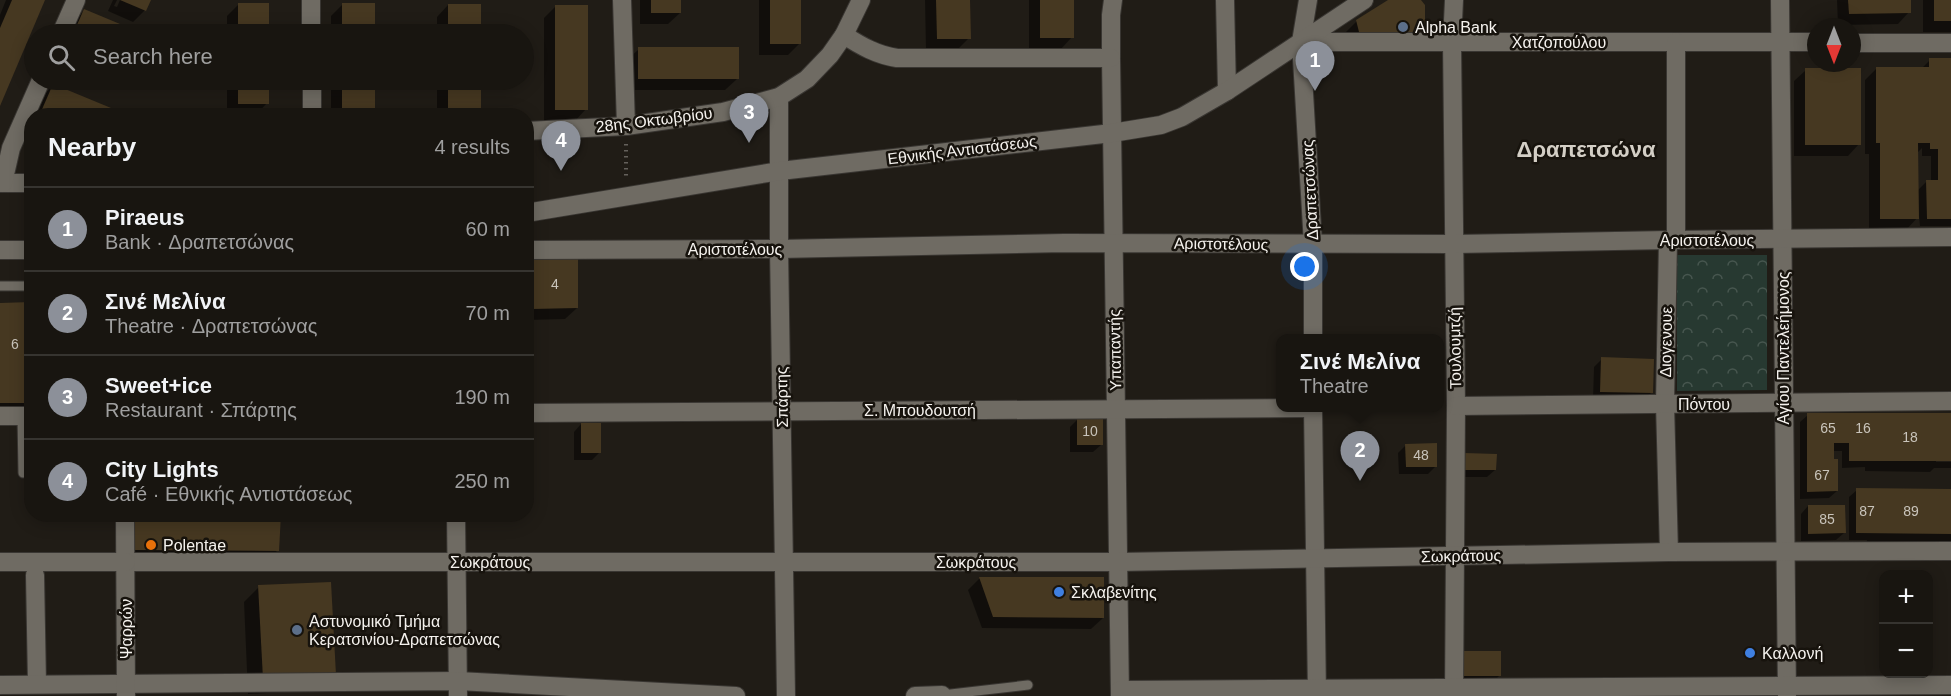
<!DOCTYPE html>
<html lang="en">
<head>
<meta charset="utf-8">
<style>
	:root { --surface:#181510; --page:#211e19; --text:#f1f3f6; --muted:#9f9f9f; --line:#363430; --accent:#8c9099 }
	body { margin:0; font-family:Arial,sans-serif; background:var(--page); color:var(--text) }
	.controls { position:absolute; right:18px; bottom:18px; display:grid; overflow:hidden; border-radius:12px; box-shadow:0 3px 15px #0003 }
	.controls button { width:54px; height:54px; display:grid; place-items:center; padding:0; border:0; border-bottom:2px solid var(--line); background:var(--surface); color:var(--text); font:30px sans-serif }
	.compass { position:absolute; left:1807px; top:18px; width:54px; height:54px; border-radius:50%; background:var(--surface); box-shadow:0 3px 15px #0003; rotate:180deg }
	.you { position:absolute; left:1305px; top:267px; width:21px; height:21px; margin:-15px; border:4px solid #fff; border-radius:50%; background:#1a73e8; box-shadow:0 0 0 9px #1a73e833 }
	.badge { display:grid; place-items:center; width:39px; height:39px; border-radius:50%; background:var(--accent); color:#fff; font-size:20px; font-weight:700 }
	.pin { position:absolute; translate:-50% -50px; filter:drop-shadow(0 2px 3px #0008) }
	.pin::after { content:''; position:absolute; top:32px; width:21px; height:18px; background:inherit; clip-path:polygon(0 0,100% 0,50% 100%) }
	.popup { position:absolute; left:1276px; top:334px; width:168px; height:78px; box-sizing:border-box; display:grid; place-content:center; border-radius:12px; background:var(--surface); filter:drop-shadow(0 2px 4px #0005); font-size:20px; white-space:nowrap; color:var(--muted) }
	.popup b { font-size:22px; color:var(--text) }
	.popup::after { content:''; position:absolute; left:50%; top:100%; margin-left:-12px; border:12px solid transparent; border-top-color:var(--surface) }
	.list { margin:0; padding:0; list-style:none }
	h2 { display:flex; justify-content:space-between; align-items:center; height:78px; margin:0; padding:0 24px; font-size:26px }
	h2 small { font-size:20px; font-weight:400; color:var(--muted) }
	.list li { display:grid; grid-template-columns:39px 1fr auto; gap:18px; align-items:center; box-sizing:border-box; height:84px; padding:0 24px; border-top:2px solid var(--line) }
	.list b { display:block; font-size:22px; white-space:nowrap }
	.list p { margin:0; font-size:20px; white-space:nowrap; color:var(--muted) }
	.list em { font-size:20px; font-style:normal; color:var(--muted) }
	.icon { flex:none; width:33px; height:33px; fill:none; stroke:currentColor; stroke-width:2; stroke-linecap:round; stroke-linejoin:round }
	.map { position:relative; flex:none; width:1951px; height:696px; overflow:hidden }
	.search { position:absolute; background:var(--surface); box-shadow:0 3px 15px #0003; left:24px; top:24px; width:510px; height:66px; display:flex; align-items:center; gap:15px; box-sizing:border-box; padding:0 21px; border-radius:33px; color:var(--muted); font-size:22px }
	.panel { position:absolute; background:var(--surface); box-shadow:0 3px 15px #0003; left:24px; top:108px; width:510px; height:414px; border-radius:24px }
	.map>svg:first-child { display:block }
	.park { fill:url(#park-crowns) }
	.shadow { fill:#0007; fill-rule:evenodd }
	.building { fill:#463821 }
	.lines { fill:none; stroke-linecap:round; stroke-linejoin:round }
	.lane-casing { stroke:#393632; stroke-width:11 }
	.street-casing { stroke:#393632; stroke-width:20 }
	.secondary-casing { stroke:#393632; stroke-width:20 }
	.path { stroke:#64605b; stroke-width:4; stroke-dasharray:1.5 4.5; stroke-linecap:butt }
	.lane { stroke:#6f6b63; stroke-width:9 }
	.street { stroke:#6f6b63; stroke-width:18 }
	.secondary { stroke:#6f6b63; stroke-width:18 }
	.service-dot { fill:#5c6f8a; stroke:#17130d; stroke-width:2 }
	.food-dot { fill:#e8710a; stroke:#17130d; stroke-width:2 }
	.shop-dot { fill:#3f7fe0; stroke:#17130d; stroke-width:2 }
	.labels { text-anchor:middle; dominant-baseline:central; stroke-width:5; stroke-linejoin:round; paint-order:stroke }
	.number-label { font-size:14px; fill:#c9c4bb }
	.poi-label { font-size:16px; fill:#f5f2ee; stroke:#17130d; text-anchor:start }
	.street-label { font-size:16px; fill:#f5f2ee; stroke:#17130d }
	.district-label { font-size:22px; font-weight:bold; fill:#d3cec5; stroke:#17130d }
</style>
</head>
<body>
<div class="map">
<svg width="1951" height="696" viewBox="0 0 1951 696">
	<defs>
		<pattern id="park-crowns" width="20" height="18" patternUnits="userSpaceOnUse" patternTransform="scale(1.5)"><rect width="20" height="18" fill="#273931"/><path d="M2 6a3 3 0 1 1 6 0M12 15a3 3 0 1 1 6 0" fill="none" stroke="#47564f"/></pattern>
	</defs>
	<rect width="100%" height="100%" fill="#201c16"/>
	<path class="park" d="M1677 255H1767V390L1677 391Z"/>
	<g class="shadow">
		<path d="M6 0H44L0 103V15Z"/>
		<path d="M113 0H117L114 6 117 7 120 0H149L145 10 133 22 108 11Z"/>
		<path d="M640 0H680V13L668 24H640Z"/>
		<path d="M759 0H799V44L788 55H759Z"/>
		<path d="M925 0H968L969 38 957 50H926Z"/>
		<path d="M1029 0H1072V37L1061 49H1029Z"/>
		<path d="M1391 0H1419L1423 35 1345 33 1357 21Z"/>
		<path d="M1837 0H1909V12L1898 24 1838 25Z"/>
		<rect x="1923" y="0" width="28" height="32"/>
		<path d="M239 4H267V34H227V16Z"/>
		<path d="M343 4H373V34H331V16Z"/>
		<path d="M448 5H480V34H437V17Z"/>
		<path d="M555 7 586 109 575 121H544V18Z"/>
		<path d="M84 11 140 34H68L73 23Z"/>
		<path d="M639 49 737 79 725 90H627V60Z"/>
		<path d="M1930 60H1951V226H1920L1919 216 1906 230H1869V154H1865V80L1876 69H1921ZM1922 148V156H1931V181H1927L1917 191V153Z"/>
		<path d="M1806 70 1859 144 1848 156H1794V81Z"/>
		<path d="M125 80H156L147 89Z"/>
		<path d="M227 80H267V103L256 115H227Z"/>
		<path d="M331 80H373V108L366 116H331Z"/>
		<path d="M437 80H480V109L473 116H437Z"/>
		<path d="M53 85 125 116H34L42 97Z"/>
		<path d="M533 261 577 308 565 319 526 320V267Z"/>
		<path d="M0 304 32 387 31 417 0 418Z"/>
		<path d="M1602 359 1651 393 1644 400 1593 399 1594 367Z"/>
		<path d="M1808 415H1951V459H1936V462H1951V468H1934L1930 472 1865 471V467L1842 468V451H1833L1837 491 1829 498 1800 499V422Z"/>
		<path d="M1078 419 1101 445 1093 452H1070V427Z"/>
		<path d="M581 424 600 452 592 460H574V432Z"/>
		<path d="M1406 445 1436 466 1428 474H1399L1398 453Z"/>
		<path d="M1464 455 1495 470 1487 477H1456Z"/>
		<path d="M1857 490H1951V541H1936L1932 545 1866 544 1867 540H1849V497Z"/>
		<path d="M1808 506 1844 533 1836 540 1801 541V514Z"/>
		<path d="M121 514H279L278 550 262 565 120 564Z"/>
		<path d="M1102 578 1103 618 1091 629 982 628 968 590 979 579Z"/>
		<path d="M259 587 319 690 248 694 244 602Z"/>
		<path d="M1456 660 1500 675 1492 683 1455 684Z"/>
	</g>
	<g class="building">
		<path d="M12 0H45L0 106V28Z"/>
		<path d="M120 0H151L146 11Z"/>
		<rect x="651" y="0" width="30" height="13"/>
		<rect x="770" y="0" width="31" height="44"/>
		<path d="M936 0H970L971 39H937Z"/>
		<rect x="1040" y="0" width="34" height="38"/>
		<path d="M1388 0H1421L1425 5V36H1360L1356 20Z"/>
		<path d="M1848 0H1911V13L1849 14Z"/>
		<rect x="1934" y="0" width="17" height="21"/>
		<rect x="238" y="3" width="31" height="31"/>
		<rect x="342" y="3" width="33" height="31"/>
		<rect x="448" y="4" width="33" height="30"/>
		<rect x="555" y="5" width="33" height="105"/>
		<path d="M84 9 144 34H73Z"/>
		<rect x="638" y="47" width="101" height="32"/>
		<path d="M1929 58H1951V219H1927L1926 180H1938V149H1930V143H1918L1919 219H1880V143H1876V67H1929Z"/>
		<rect x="1805" y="68" width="56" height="77"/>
		<rect x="238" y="80" width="31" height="24"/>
		<rect x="342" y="80" width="33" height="28"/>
		<rect x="448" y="80" width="33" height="30"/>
		<path d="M53 84 128 115V116L40 114Z"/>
		<path d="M532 259H578V308L532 309Z"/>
		<path d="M31 302 32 403H0V303Z"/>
		<path d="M1601 357 1654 359 1653 393 1600 392Z"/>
		<path d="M1807 413H1951V461H1849V443H1834V459H1838V491L1807 492Z"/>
		<rect x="1077" y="418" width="26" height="27"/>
		<rect x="581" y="423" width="20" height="30"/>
		<path d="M1437 443V467H1406L1405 444Z"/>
		<path d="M1464 453 1497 454 1496 470H1463Z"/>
		<path d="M1856 488 1951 489V534L1856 533Z"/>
		<path d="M1808 505H1845L1846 533 1808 534Z"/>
		<path d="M135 514H281L279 551 134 550Z"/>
		<path d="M979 577H1104V618L993 617Z"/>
		<path d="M331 582 336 675 263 679 258 585Z"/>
		<path d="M1463 651H1501V676H1462Z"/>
	</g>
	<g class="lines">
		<defs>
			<g id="lane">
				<path d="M0 286H32"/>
				<path d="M22 416 23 473"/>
				<path d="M942 695 1028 685"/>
			</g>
			<g id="street">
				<path d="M311 0V34"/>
				<path d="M622 0 626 126"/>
				<path d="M1113 0 1111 15V58L1120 696"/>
				<path d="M1225 0 1227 91"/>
				<path d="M1308 0 1301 42 1313 245V338"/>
				<path d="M1454 0 1452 42 1456 406 1454 696"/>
				<path d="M1780 0 1787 696"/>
				<path d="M61 34 76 0"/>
				<path d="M844 35C861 46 877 55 897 58H1111"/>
				<path d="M1301 42H1816"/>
				<path d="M1676 42V240"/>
				<path d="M1852 43H1951"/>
				<path d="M312 80V116"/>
				<path d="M779 97V249L786 696"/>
				<path d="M526 131 626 126 723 112 779 97 807 79 830 55 844 35 861 0"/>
				<path d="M0 183H32"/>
				<path d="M3 183 11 148 41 80"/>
				<path d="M1668 240 1665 404 1669 552"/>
				<path d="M1456 406 1951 401"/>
				<path d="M1313 408 1317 696"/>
				<path d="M526 413 1313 408"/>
				<path d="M0 416H32"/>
				<path d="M456 514 458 696"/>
				<path d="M126 562H1118L1669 552 1951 551"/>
				<path d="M35 575 37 684"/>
				<path d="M0 685 458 681 736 696"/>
				<path d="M1120 690 1951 685"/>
				<path d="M915 696 942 695"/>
			</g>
			<g id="secondary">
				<path d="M526 213 780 171 1112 133 1161 125 1182 117 1227 91 1364 0"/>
				<path d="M0 250H32"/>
				<path d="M526 250 779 249 1064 243 1454 244 1668 240 1951 237"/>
				<path d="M125 514 126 696"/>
				<path d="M0 562H126"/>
			</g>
		</defs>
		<use href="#lane" class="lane-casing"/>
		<use href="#street" class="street-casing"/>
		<use href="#secondary" class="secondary-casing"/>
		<path class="path" d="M626 144V178"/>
		<use href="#lane" class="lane"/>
		<use href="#street" class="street"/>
		<use href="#secondary" class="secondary"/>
	</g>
	<g class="service-dot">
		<circle cx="1403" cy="27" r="6"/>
		<circle cx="297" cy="630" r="6"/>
	</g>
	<circle class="food-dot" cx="151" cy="545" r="6"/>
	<g class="shop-dot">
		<circle cx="1059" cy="592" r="6"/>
		<circle cx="1750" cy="653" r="6"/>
	</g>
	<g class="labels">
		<g class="number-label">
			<text x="555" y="284">4</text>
			<text x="15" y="344">6</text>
			<text x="1828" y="428">65</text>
			<text x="1863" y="428">16</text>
			<text x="1090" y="431">10</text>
			<text x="1910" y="437">18</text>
			<text x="1421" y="455">48</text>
			<text x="1822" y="475">67</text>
			<text x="1867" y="511">87</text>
			<text x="1911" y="511">89</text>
			<text x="1827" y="519">85</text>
		</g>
		<g class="poi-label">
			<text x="1415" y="27">Alpha Bank</text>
			<text x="163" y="545">Polentae</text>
			<text x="1071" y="592">Σκλαβενίτης</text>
			<text x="309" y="621">Αστυνομικό Τμήμα<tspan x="309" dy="18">Κερατσινίου-Δραπετσώνας</tspan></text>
			<text x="1762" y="653">Καλλονή</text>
		</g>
		<g class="street-label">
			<text x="1559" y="42">Χατζοπούλου</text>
			<text transform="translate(654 120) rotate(-7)">28ης Οκτωβρίου</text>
			<text transform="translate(962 150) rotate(-7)">Εθνικής Αντιστάσεως</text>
			<text transform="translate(1310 190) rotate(-93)">Δραπετσώνας</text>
			<text x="1707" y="240">Αριστοτέλους</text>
			<text transform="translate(1221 244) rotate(1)">Αριστοτέλους</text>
			<text x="735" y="249">Αριστοτέλους</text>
			<text transform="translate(1666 342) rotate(-89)">Διογενουε</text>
			<text transform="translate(1455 348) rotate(-91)">Τουλουμτζή</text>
			<text transform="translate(1783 348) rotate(-90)">Αγίου Παντελεήμονος</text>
			<text transform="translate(1115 350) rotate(-91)">Υπαπαντής</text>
			<text transform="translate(782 397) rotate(-91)">Σπάρτης</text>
			<text x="1704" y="404">Πόντου</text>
			<text x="920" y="410">Σ. Μπουδουτσή</text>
			<text transform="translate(1461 556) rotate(-1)">Σωκράτους</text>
			<text x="490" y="562">Σωκράτους</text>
			<text x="976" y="562">Σωκράτους</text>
			<text transform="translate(126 629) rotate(-90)">Ψαρρών</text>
		</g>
		<g class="district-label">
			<text x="1586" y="149">Δραπετσώνα</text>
		</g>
	</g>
</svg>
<div class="controls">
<button>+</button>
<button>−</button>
</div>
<svg class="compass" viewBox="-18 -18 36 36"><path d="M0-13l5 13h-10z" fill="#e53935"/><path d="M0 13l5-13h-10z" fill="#9f9f9f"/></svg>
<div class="you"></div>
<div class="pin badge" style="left:1315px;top:91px">1</div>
<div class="pin badge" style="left:1360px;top:481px">2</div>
<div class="popup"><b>Σινέ Μελίνα</b>Theatre</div>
<div class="pin badge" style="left:749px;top:143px">3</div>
<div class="pin badge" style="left:561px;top:171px">4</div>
<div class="search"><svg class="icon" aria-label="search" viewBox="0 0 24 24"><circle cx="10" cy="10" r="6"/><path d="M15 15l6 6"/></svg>Search here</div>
<section class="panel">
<h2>Nearby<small>4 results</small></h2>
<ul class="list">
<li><span class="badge">1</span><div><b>Piraeus</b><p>Bank · Δραπετσώνας</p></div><em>60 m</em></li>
<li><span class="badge">2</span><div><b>Σινέ Μελίνα</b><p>Theatre · Δραπετσώνας</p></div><em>70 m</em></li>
<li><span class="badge">3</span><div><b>Sweet+ice</b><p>Restaurant · Σπάρτης</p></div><em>190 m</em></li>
<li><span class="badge">4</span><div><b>City Lights</b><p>Café · Εθνικής Αντιστάσεως</p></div><em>250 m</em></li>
</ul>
</section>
</div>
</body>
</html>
